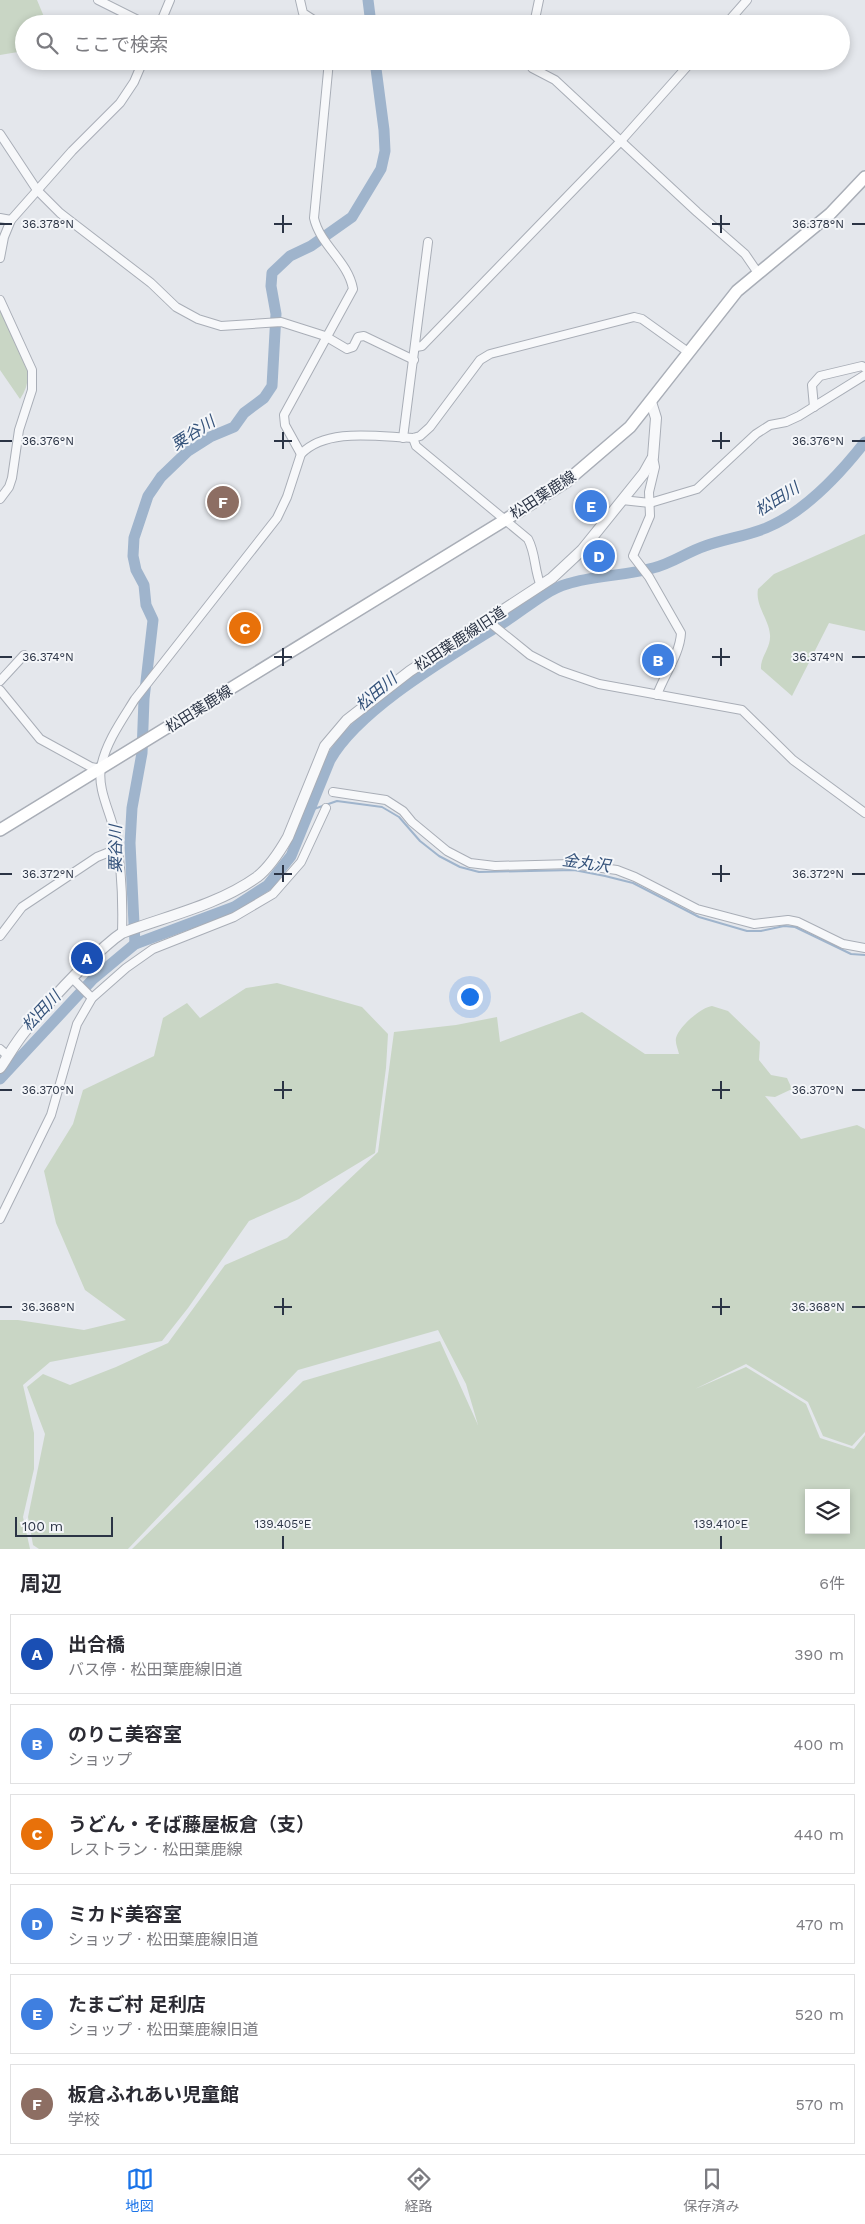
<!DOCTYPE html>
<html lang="ja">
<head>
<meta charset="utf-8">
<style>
	:root { --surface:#fff; --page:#f7f7f7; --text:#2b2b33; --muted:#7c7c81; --line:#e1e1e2; --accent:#1a73e8 }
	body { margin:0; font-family:"Work Sans","Noto Sans JP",sans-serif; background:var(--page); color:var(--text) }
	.controls { position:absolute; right:15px; bottom:15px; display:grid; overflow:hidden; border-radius:0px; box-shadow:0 2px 8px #0003 }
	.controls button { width:45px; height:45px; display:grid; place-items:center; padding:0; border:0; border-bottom:1px solid var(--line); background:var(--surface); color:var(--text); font:25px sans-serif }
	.scale { position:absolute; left:15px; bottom:12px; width:98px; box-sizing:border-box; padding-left:5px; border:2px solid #2b3445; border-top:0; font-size:14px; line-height:18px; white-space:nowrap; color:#2b3445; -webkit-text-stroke:4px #f4f6f9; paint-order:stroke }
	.you { position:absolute; left:469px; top:996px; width:18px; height:18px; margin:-12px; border:4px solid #fff; border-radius:50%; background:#1a73e8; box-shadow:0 0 0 8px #1a73e833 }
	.badge { display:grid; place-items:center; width:32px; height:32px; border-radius:50%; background:var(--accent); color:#fff; font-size:16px; font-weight:700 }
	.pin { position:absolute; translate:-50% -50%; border:2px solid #fff; box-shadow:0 1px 5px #0006 }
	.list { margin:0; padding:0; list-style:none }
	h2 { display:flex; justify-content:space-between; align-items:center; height:65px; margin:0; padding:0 20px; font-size:21px }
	h2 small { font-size:16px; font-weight:400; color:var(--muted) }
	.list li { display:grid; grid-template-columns:32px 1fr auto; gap:15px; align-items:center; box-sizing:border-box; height:80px; margin:0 10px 10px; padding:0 10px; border:1px solid var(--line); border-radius:0px }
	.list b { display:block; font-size:19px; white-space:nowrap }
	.list p { margin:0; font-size:16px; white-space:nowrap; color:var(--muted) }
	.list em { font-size:16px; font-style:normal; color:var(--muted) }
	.icon { flex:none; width:28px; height:28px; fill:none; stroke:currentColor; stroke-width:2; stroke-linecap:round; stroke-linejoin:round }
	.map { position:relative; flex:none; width:865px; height:1549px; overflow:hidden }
	.search { position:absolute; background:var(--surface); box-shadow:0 2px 8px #0003; left:15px; right:15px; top:15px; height:55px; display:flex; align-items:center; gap:12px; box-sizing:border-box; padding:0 18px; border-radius:28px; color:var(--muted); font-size:19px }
	.sheet { height:605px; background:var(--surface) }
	nav { display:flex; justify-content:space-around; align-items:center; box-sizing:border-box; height:70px; border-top:1px solid var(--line); background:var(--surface); font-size:14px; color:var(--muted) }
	nav a { display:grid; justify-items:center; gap:2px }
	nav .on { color:var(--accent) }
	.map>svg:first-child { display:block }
	.green { fill:#c9d6c5; fill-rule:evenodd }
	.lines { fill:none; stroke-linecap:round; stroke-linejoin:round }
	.stream { stroke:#9fb4cc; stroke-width:2 }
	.river { stroke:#9fb4cc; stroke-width:11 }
	.minor-casing { stroke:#a9aeb7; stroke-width:10 }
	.tertiary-casing { stroke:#a9aeb7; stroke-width:12 }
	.secondary-casing { stroke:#a9aeb7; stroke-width:14 }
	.minor { stroke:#f7f8fa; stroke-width:8 }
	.tertiary { stroke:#f7f8fa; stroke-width:10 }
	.secondary { stroke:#fff; stroke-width:11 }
	.ticks { fill:none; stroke:#2b3445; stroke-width:2 }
	.labels { text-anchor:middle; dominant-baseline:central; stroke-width:4; stroke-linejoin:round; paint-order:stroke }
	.street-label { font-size:15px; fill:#2b3445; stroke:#f4f6f9 }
	.water-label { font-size:16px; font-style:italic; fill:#34527a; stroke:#f4f6f9 }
	.ticks-label { font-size:12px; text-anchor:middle; fill:#2b3445; stroke:#f4f6f9; stroke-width:4; stroke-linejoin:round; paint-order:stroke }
</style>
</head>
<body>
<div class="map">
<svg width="865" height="1549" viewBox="0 0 865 1549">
	<rect width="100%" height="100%" fill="#e4e7ec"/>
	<g class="green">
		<path d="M0 0H37L47 24H24V51L0 55Z"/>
		<path d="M0 305C13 333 42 369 20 399L0 370Z"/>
		<path d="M865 534V631L829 623 792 696 761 669C760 657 771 648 770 635 769 619 755 606 758 589L774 574Z"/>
		<path d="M277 983 362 1007 388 1034 386 1068 375 1153 299 1199 249 1221 188 1308 162 1341 50 1362 23 1385 34 1433V1469L23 1517 30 1549H0V1320H18L84 1330 126 1320 85 1290 56 1223 44 1171 73 1124 83 1090 154 1056 163 1018 187 1003 200 1018 246 988Z"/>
		<path d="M712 1006 728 1011 760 1042 759 1060 771 1075 787 1078 792 1089 775 1097 765 1096 801 1139 857 1125 865 1129V1432L852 1446 823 1436 808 1402 746 1364 695 1389 746 1367 806 1404 820 1438 854 1449 865 1435V1549H132L303 1381 440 1341 478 1425 466 1384 438 1330 298 1370 128 1549H39L33 1545 28 1517 45 1434 27 1387 43 1374 70 1385 116 1367 168 1343 225 1265 287 1238 378 1152 394 1032 456 1025 497 1017 500 1042 582 1012 645 1054H679C678 1049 675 1043 676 1038 679 1026 702 1007 712 1006ZM809 1493H846V1530H809Z"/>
	</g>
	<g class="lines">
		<path class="stream" d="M311 810 337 801 382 807 399 817 420 841 439 856 460 867 479 872 574 870 605 876 633 883 699 917 747 931H761L784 926 795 927 851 954 865 955"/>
		<g class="river">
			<path d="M368 0 371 24"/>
			<path d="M135 944 130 843 132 808 142 753 144 699 153 620 146 605 144 585 136 570 133 556 134 538 148 496 161 477 188 451 210 437 234 427 244 413 264 398 272 386 276 314 271 286 272 273 290 256 311 246 352 217 381 169 385 151 384 130 375 61"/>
			<path d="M0 1079 93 979 135 944 234 907 268 885 291 856 330 760C360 707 454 654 506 621 525 609 546 590 567 584 595 575 625 576 653 568 671 564 687 552 705 546 725 539 746 536 766 528 805 512 840 474 865 442"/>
		</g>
		<defs>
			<g id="minor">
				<path d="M98 0 146 24"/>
				<path d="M300 0 303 13 320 24"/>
				<path d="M160 24 170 0"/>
				<path d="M534 24 539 0"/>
				<path d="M726 24 747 0"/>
				<path d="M530 61 532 68 555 80 697 212 745 254 758 273"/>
				<path d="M0 134 37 190 60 213 151 283 176 307 198 319 221 326 281 322 325 336 347 349 353 347 358 337 364 336 414 360"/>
				<path d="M0 218 11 220"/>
				<path d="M0 258 4 237 11 220 72 151 120 103 134 82 143 61"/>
				<path d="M0 300 32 370V390L19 430 12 478 9 487 0 499"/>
				<path d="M416 347 422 346 620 142 692 61"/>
				<path d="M814 407 812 385 820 376 862 366 865 368"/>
				<path d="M403 438 428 242"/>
				<path d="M413 438 416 446 528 539C536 554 534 570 541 586"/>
				<path d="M301 454 285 425 284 415 353 289C348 261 320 245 314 218L329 61"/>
				<path d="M653 457 655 467 649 492 650 516 633 556 649 577 681 633C680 654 664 675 657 695"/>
				<path d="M622 500 650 503 697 489 756 434 770 425 786 422 799 416 865 375"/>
				<path d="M488 621 530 655 561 671 599 684 742 710 793 760 865 813"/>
				<path d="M0 681 24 655"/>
				<path d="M0 690 40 739 91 767 101 769"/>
				<path d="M333 792 386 800 403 811 412 822 447 851 470 863 495 866 572 864 617 870 635 877 697 909 754 924 788 920 798 922 843 944 865 948"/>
				<path d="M122 933C123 900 122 867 115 834 111 813 97 790 101 767 106 742 122 720 135 699L277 518 287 497 301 454C327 427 379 437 413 438L420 436 430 427 480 360 490 354 634 317 642 319 688 352"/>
				<path d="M0 936 22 907 97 857 117 849"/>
				<path d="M72 978 92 998"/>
				<path d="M0 1049 8 1056"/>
				<path d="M0 1219 51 1115 77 1024 92 998 126 968 153 949 234 917 273 894 301 862 326 808"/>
			</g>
			<path id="tertiary" d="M0 1068C9 1055 16 1042 26 1030 53 997 82 965 115 938L122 933C167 916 218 905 257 877 270 867 280 851 288 837L325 746 347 720 410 671 552 578 582 550 644 473 653 457 656 418 651 402"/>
			<path id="secondary" d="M0 830 505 520 567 481 630 427 737 291 830 214 865 177"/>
		</defs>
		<use href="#minor" class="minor-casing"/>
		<use href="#tertiary" class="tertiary-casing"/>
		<use href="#secondary" class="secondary-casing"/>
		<use href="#minor" class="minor"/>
		<use href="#tertiary" class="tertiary"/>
		<use href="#secondary" class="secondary"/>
	</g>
	<path class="ticks" d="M283 215V233M721 215V233M0 224H12M274 224H292M712 224H730M852 224H865M283 432V449M721 432V449M0 441H12M274 441H292M712 441H730M852 441H865M283 648V666M721 648V666M0 657H12M274 657H292M712 657H730M852 657H865M283 865V882M721 865V882M0 874H12M274 874H292M712 874H730M852 874H865M283 1081V1099M721 1081V1099M0 1090H12M274 1090H292M712 1090H730M852 1090H865M283 1298V1315M721 1298V1315M0 1307H12M274 1307H292M712 1307H730M852 1307H865M283 1536V1549M721 1536V1549"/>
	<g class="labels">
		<g class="street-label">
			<text transform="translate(543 495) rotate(-33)">松田葉鹿線</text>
			<text transform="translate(460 639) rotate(-33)">松田葉鹿線旧道</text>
			<text transform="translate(199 709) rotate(-32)">松田葉鹿線</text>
		</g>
		<g class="water-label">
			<text transform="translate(193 433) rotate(-33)">粟谷川</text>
			<text transform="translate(777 499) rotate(-32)">松田川</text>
			<text transform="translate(376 692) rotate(-40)">松田川</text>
			<text transform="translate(115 849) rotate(-90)">粟谷川</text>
			<text transform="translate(586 863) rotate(8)">金丸沢</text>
			<text transform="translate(41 1011) rotate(-47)">松田川</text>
		</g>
	</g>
	<g class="ticks-label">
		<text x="48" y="228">36.378°N</text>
		<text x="818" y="228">36.378°N</text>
		<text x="48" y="445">36.376°N</text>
		<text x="818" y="445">36.376°N</text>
		<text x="48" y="661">36.374°N</text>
		<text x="818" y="661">36.374°N</text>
		<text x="48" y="878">36.372°N</text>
		<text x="818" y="878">36.372°N</text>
		<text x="48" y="1094">36.370°N</text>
		<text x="818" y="1094">36.370°N</text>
		<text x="48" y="1311">36.368°N</text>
		<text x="818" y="1311">36.368°N</text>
		<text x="283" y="1528">139.405°E</text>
		<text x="721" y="1528">139.410°E</text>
	</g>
</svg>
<div class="controls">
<button><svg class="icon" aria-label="layers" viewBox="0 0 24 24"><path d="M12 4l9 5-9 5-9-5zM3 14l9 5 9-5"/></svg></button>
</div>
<div class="scale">100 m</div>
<div class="you"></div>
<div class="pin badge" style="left:87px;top:958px;background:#1a4fb4">A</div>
<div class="pin badge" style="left:658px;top:660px;background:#3f7fe0">B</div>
<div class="pin badge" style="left:245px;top:628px;background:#e8710a">C</div>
<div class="pin badge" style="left:599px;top:556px;background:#3f7fe0">D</div>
<div class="pin badge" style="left:591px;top:506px;background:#3f7fe0">E</div>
<div class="pin badge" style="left:223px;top:502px;background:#8d6e63">F</div>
<div class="search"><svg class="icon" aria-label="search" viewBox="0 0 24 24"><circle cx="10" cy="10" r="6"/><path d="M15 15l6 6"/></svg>ここで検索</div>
</div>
<section class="sheet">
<h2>周辺<small>6件</small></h2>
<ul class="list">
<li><span class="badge" style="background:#1a4fb4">A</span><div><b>出合橋</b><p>バス停 · 松田葉鹿線旧道</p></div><em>390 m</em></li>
<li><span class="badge" style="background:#3f7fe0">B</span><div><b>のりこ美容室</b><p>ショップ</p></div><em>400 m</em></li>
<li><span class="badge" style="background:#e8710a">C</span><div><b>うどん・そば藤屋板倉（支）</b><p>レストラン · 松田葉鹿線</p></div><em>440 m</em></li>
<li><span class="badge" style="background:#3f7fe0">D</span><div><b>ミカド美容室</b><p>ショップ · 松田葉鹿線旧道</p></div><em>470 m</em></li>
<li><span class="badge" style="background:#3f7fe0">E</span><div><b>たまご村 足利店</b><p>ショップ · 松田葉鹿線旧道</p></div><em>520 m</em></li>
<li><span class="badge" style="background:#8d6e63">F</span><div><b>板倉ふれあい児童館</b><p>学校</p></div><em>570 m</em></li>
</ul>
</section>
<nav>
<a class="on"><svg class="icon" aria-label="map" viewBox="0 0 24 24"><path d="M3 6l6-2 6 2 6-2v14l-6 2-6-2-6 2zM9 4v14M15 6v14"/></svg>地図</a>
<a><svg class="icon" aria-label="directions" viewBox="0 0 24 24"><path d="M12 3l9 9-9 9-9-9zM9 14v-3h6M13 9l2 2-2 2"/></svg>経路</a>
<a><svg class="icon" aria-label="saved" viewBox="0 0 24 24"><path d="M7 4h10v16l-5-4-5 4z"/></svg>保存済み</a>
</nav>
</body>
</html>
